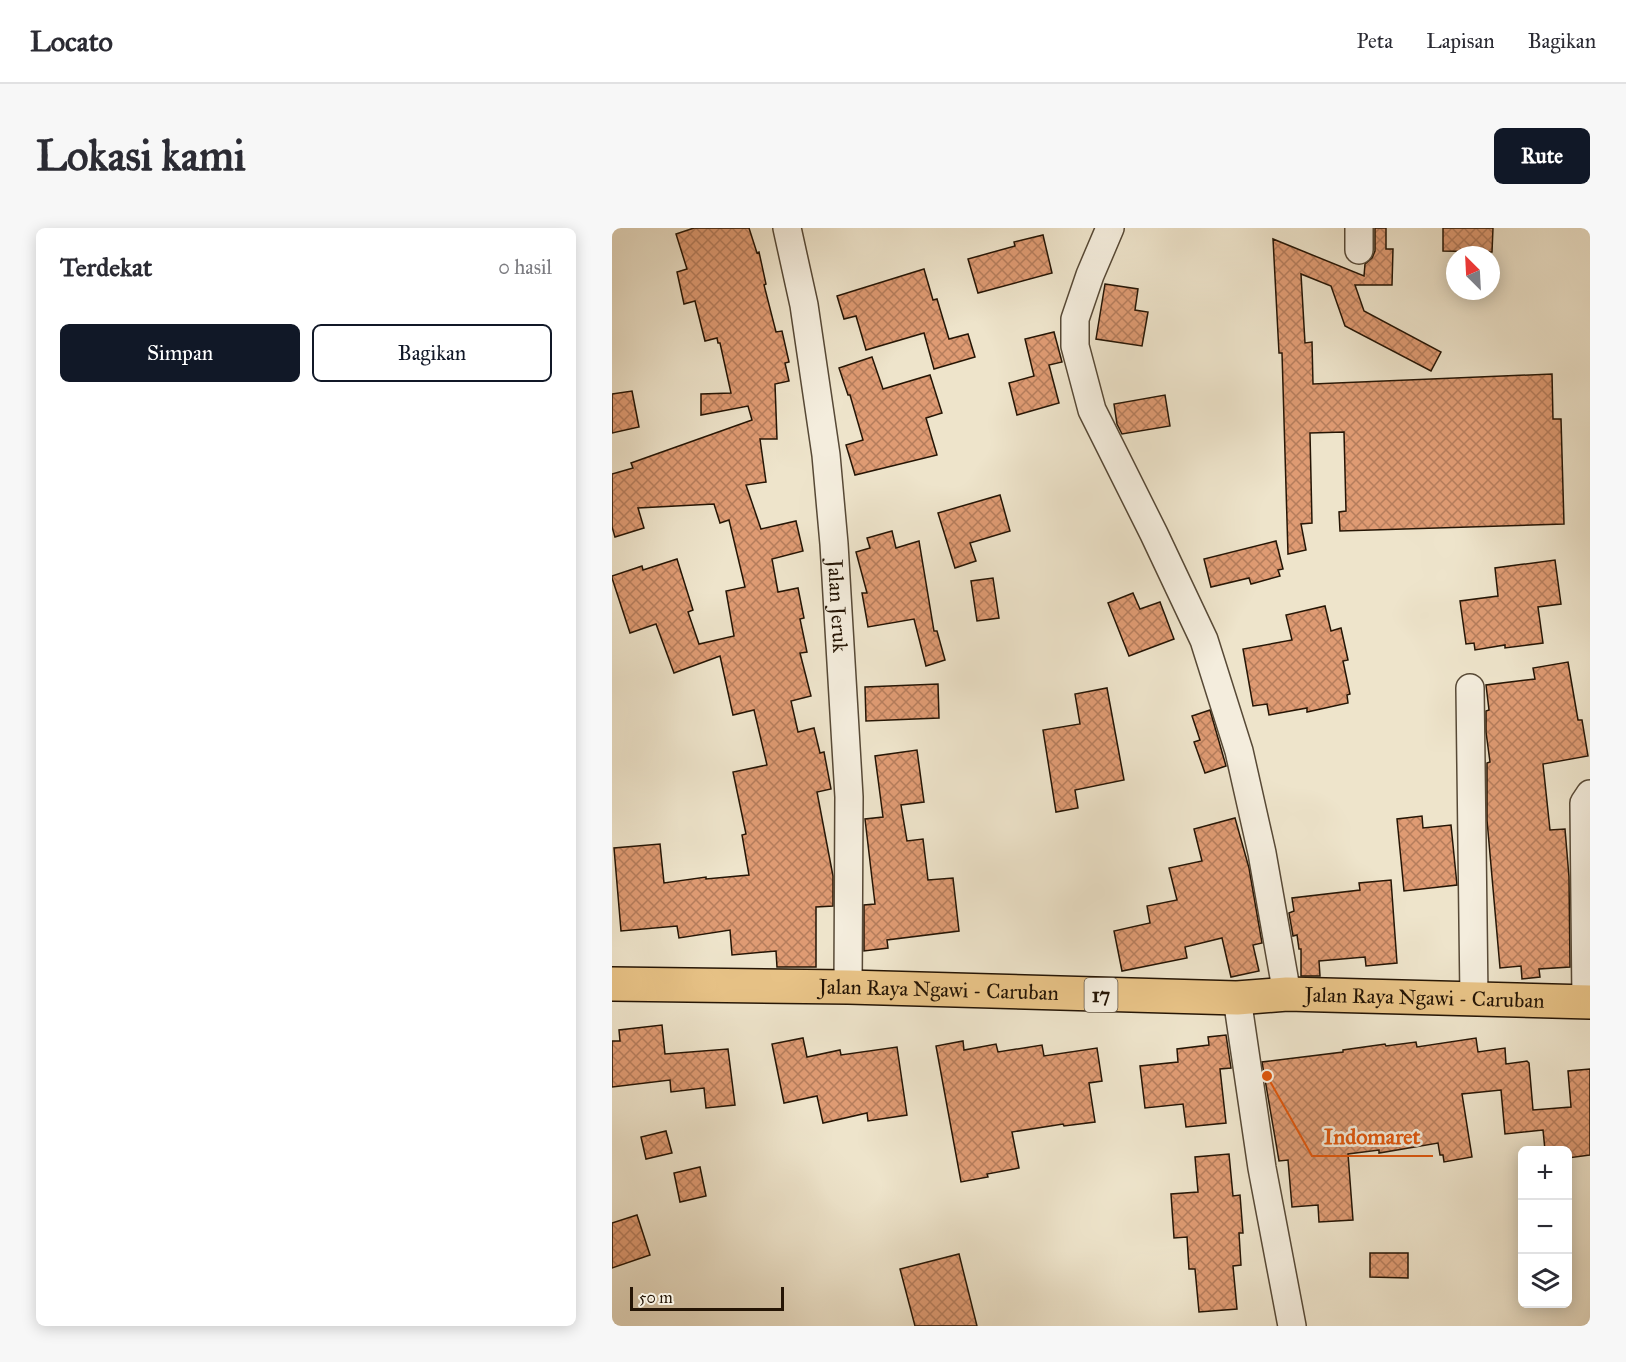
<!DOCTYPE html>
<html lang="id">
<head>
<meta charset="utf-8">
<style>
	:root { --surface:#fff; --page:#f7f7f7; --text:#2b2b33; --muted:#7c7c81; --line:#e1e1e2; --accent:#111827 }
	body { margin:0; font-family:"IM FELL Great Primer",serif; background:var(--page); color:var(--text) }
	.controls { position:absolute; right:18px; bottom:18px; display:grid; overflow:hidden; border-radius:9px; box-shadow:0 3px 15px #0003 }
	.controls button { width:54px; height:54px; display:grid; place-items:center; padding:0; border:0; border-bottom:2px solid var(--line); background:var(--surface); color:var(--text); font:30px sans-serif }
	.compass { position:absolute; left:834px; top:18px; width:54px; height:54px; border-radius:50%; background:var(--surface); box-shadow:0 3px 15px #0003; rotate:336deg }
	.scale { position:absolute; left:18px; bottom:15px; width:154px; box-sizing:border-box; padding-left:6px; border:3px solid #251505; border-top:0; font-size:16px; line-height:21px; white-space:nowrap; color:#251505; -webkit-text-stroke:4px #f4eddd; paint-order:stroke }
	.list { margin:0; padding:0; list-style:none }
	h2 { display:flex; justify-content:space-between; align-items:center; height:78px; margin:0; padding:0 24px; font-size:26px }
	h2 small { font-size:20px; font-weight:400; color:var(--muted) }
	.actions { display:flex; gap:12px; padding:18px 24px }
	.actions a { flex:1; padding:14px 0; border:2px solid var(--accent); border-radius:9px; text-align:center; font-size:21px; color:var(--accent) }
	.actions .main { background:var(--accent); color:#fff }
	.icon { flex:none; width:33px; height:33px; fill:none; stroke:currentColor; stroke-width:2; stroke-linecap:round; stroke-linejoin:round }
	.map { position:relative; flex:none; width:978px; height:1098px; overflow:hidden; border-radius:9px }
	header { display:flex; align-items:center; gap:36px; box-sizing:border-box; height:84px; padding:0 30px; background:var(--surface); border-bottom:2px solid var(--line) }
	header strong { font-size:28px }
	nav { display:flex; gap:33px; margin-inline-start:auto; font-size:21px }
	.intro { display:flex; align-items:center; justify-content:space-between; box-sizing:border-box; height:144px; padding:0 36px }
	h1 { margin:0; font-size:42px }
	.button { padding:15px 27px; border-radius:9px; background:var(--accent); color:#fff; font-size:21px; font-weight:700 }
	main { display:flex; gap:36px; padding:0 36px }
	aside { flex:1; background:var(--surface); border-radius:9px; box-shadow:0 3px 15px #0003 }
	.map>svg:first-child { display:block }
	.building { fill:url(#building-cross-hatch); stroke:#251505; stroke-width:1.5 }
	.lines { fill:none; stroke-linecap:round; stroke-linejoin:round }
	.minor-casing { stroke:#574936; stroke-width:30 }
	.highway-casing { stroke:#251505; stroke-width:36 }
	.minor { stroke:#f4eddd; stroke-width:27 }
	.highway { stroke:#e7c286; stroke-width:33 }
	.labels { text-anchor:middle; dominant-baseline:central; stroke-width:5; stroke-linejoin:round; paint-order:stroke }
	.shield { fill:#f4eddd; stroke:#635646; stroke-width:1.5 }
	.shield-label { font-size:20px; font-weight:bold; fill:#251505 }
	.street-label { font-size:21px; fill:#251505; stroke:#f4eddd }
	.leader { fill:none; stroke:#de560c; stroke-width:2 }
	.callout-dot { fill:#de560c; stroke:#f4eddd; stroke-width:2 }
	.callout-label { font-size:22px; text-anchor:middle; font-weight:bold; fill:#de560c; stroke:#f4eddd; stroke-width:5; stroke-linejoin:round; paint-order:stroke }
</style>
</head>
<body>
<header>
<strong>Locato</strong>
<nav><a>Peta</a><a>Lapisan</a><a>Bagikan</a></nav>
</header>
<div class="intro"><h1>Lokasi kami</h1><a class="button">Rute</a></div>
<main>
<aside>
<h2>Terdekat<small>0 hasil</small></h2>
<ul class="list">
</ul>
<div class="actions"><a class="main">Simpan</a><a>Bagikan</a></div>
</aside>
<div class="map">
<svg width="978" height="1098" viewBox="0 0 978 1098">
	<defs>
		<pattern id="building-cross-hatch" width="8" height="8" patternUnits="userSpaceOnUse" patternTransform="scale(1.5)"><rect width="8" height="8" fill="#df9b73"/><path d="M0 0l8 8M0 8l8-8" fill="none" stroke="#b57d5c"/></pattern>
	</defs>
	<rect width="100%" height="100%" fill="#eee4cb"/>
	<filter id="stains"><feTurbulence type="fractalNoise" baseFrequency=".00333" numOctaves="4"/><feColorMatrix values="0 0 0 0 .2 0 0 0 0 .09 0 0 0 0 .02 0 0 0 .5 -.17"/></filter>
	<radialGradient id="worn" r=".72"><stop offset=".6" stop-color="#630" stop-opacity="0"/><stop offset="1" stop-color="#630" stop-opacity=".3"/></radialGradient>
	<g class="building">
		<path d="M82 0H137L145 25 147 24 154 56 152 57 164 104 170 103 177 134 173 135 177 153 163 156 165 211H148L154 254 134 257 149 301 184 293 191 323 160 331 166 364 186 360 192 390 188 391 195 424 188 425 199 468 179 473 186 504 202 500 208 525 212 524 219 561 205 564 221 648V678L204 679V739H165L164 723 120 727 118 702 67 710 65 698 9 703 2 620 48 616 52 655 94 649V651L137 647 130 607 134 606 121 544 155 537 142 482 121 487 108 428 62 445 44 396 18 405 0 350V348L30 338 31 342 65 331 81 382 76 384 87 416 122 408 114 363 133 359 117 292 108 295 102 276 26 280 32 300 3 309 0 299V246L21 240 19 235 140 192 136 178 89 187V166L119 165 108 115H106L105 110 93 113 83 73 72 76 65 44 75 41 64 6Z"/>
		<path d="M763 0H774V21H781L780 57H743L752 83 829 124 819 143 733 98 719 58 689 46 693 115 700 114 701 156 940 146 941 191H949L952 296 728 303 727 284 734 283 732 204 698 205 700 295 689 296 694 322 676 326 670 125H667L661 11 752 48 753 36 760 30 763 23Z"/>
		<path d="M831 0H881L880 24 831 23Z"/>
		<path d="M431 7 440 45 366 65 356 31 403 18 402 14Z"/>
		<path d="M312 41 321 72 325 71 337 111 356 106 363 129 322 141 312 105 254 122 244 88 232 91 225 68Z"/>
		<path d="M493 56 526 61 523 82 536 84 530 118 484 111Z"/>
		<path d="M442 104 450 134 437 137 447 175 405 187 397 155 422 148 413 111Z"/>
		<path d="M260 129 271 161 318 147 330 185 314 190 325 227 243 247 234 217 251 212 238 167H236L227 140Z"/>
		<path d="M20 163 27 199 0 205V166Z"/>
		<path d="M553 167 558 198 510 206 505 196 502 176Z"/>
		<path d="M388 267 398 303 358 315 364 333 343 340 326 285Z"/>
		<path d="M280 303 284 320 307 313 322 403H325L333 432 314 438 302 391 256 399 250 365H255L244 324 258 320 255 310Z"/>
		<path d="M664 313 671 341 666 342 668 348 639 356 637 350 599 359 592 331Z"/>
		<path d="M943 332 949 376 926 379 931 415 893 420V417L863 422 862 415 854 416 848 373 886 368 883 340Z"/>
		<path d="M381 350 387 390 365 393 359 353Z"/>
		<path d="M521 365 528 381 548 374 562 411 517 428 496 375Z"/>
		<path d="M713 378 719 403 729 400 736 432 731 433 738 466 735 467 736 475 695 484V480L657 487 655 476 641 478 631 421 680 412 674 387Z"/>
		<path d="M956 434 966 492H970L976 528 931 536 938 602 953 601 957 649 958 739 927 741 928 749 910 751 909 738 888 740 875 592V535L878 534 874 504V483L877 482 874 457 923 451 921 440Z"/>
		<path d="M326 456 327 490 254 493 253 459Z"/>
		<path d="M495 460 512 552 463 562 466 580 444 584 431 502 468 496 463 466Z"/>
		<path d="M598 482 614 538 593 545 582 514 588 512 580 488Z"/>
		<path d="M305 522 312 574 289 577 295 613 311 611 316 652 341 650 347 703 275 712 276 720 252 723V677L263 676 253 591 271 589 263 528Z"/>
		<path d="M810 588 811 600 839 597 845 657 792 663 785 591Z"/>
		<path d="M623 590 637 640 650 715 641 717 647 743 619 749 610 710 573 719 575 730 510 743 502 703 538 695 535 678 565 672 557 640 590 633 582 601Z"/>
		<path d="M779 652 785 735 754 738 753 729 707 733 708 748H689V721H687L685 707 681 708 677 685 682 683 680 670 748 662 747 655Z"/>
		<path d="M50 797 53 826 116 821 123 877 94 880 92 860 59 864 58 852 0 859V813H8L7 802Z"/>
		<path d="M614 807 619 840 608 841 614 895 574 899 571 876 533 880 528 838 566 834 565 821 597 817 596 809Z"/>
		<path d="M191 810 195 829 228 822 229 827 285 819 295 887 256 893 255 885 211 895 205 868 172 875 160 816Z"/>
		<path d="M864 810 866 824 893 820 894 836 915 833 917 835 921 882 959 879 956 843 978 841V927L956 930V922H933L931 902 893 906 889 862 850 866 860 929 832 934 831 927H828L826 915 767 925V922L736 926 741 992 707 994 706 977 680 979 676 932 667 933 650 834 731 824V822L773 816 774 818 804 814 805 819Z"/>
		<path d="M351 813 352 822 384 816 386 824 430 817 432 828 485 820 490 853 477 855 483 894 452 898 451 896 400 904 407 940 375 946 376 949 349 954 324 818Z"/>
		<path d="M54 903 60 925 34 931 29 909Z"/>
		<path d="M617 926 621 968 628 967 631 1005H627L629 1037 621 1038 625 1081 587 1084 583 1041H577L575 1009 562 1010 559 966 586 964 583 929Z"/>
		<path d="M88 939 94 968 68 974 62 945Z"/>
		<path d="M25 987 38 1027 0 1040V995Z"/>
		<path d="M758 1025H796V1050L758 1049Z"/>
		<path d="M347 1026 365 1098H303L288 1041Z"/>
	</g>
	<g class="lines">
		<defs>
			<g id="minor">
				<path id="s1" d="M175 0 192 77 214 227 222 316 237 569 236 759"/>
				<path d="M498 0 478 47 463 91V118L480 182 542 306 592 412 627 523 650 625 675 766"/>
				<path d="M747 22V0"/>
				<path d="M858 460 862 770"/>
				<path d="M625 770 650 940 680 1098"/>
				<path d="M974 774 972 575 978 566"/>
			</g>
			<g id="highway">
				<path id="s2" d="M0 756 236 759 625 770 675 766 978 774"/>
			</g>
		</defs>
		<use href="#minor" class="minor-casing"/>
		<use href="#highway" class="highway-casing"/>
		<use href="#minor" class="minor"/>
		<use href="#highway" class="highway"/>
	</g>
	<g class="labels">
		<rect class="shield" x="472.5" y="750" width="33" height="34" rx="4.5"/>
		<g class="shield-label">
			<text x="489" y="767">17</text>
		</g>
		<g class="street-label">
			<text stroke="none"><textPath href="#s1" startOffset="382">Jalan Jeruk</textPath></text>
			<text stroke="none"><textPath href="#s2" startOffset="327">Jalan Raya Ngawi - Caruban</textPath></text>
			<text stroke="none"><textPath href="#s2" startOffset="813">Jalan Raya Ngawi - Caruban</textPath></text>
		</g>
	</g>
	<path class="leader" d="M655 848L700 928H821"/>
	<circle class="callout-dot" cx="655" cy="848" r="6"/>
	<g class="callout-label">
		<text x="760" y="916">Indomaret</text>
	</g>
	<rect width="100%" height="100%" filter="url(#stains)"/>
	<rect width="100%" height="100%" fill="url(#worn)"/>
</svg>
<div class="controls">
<button>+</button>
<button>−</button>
<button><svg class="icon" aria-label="layers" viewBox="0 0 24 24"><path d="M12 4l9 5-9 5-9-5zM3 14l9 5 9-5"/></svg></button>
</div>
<svg class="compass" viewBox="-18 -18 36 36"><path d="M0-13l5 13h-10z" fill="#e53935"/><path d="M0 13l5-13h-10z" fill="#7c7c81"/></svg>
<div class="scale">50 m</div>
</div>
</main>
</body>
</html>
